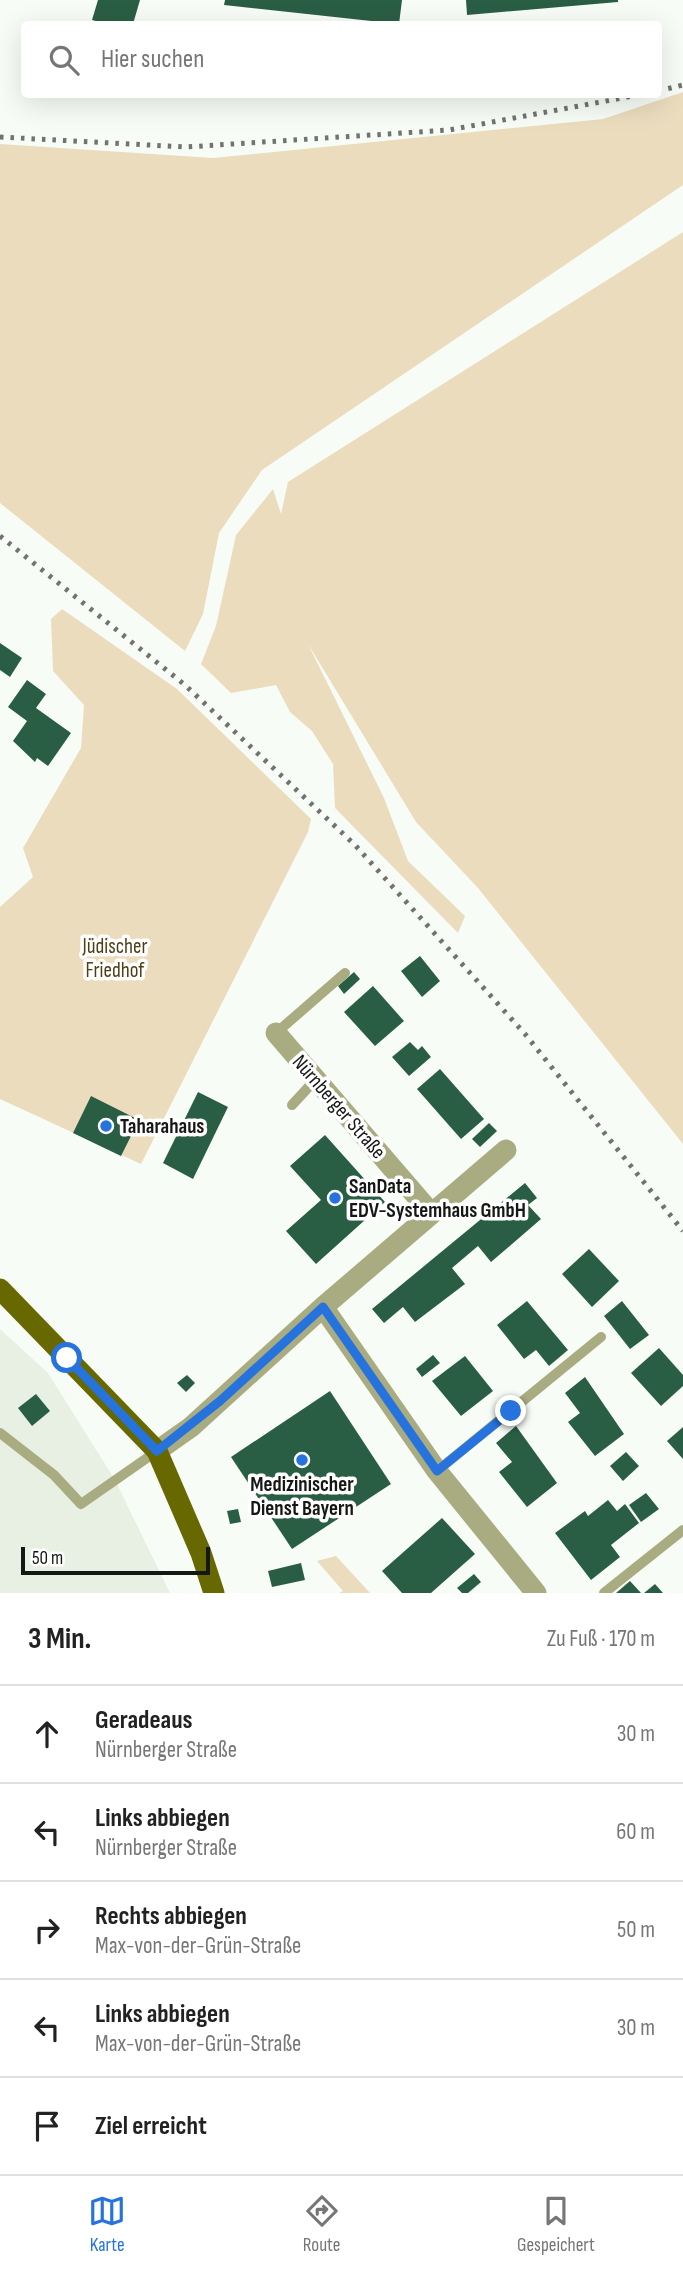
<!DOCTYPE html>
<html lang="de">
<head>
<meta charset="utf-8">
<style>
	:root { --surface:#fff; --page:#f2f2f2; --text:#222; --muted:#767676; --line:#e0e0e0; --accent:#2673de }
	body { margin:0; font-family:"Sofia Sans Condensed",sans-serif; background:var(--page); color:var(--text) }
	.scale { position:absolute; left:21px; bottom:18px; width:189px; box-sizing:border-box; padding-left:7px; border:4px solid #151715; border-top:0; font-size:19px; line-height:24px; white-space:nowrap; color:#151715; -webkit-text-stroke:5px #fff; paint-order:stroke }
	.stop { position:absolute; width:21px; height:21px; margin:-16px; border:5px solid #2673de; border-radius:50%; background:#fff }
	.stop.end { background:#2673de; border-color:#fff; box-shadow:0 2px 7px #0008 }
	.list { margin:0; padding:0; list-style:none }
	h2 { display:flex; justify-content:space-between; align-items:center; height:91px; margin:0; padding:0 28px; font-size:30px }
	h2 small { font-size:23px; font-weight:400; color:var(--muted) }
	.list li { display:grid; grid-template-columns:46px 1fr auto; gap:21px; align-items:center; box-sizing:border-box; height:98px; padding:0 28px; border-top:2px solid var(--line) }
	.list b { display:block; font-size:26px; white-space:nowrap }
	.list p { margin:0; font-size:23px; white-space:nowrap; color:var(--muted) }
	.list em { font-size:23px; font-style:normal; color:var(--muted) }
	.icon { flex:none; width:38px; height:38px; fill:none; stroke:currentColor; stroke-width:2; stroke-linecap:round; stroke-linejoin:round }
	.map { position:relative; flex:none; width:683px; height:1593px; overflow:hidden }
	.search { position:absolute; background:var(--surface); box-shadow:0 7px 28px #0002; left:21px; right:21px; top:21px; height:77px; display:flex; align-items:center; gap:18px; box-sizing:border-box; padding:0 24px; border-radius:7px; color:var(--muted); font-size:26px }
	.sheet { height:581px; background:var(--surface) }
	nav { display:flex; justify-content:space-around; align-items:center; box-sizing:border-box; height:98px; border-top:2px solid var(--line); background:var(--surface); font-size:19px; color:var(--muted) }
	nav a { display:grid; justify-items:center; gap:4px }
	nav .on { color:var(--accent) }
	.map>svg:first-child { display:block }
	.built { fill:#e8f0e4 }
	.green { fill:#eadcbd }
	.building { fill:#2a5e44 }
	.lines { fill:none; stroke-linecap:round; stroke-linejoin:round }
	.lane { stroke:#a9ac81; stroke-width:10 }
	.street { stroke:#a9ac81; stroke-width:21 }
	.primary { stroke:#676900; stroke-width:21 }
	.rail { stroke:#70736f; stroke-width:5; stroke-dasharray:3.5 7; stroke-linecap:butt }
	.route { stroke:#2673de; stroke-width:9 }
	.poi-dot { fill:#2673de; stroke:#fff; stroke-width:2.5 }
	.labels { text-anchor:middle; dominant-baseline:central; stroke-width:7; stroke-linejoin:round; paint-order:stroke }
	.park-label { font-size:21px; fill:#4e3e16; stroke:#fff }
	.street-label { font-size:21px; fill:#151715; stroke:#fff }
	.poi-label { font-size:21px; font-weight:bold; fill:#151715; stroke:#fff; text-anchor:start }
</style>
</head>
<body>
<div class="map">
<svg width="683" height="1593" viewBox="0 0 683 1593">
	<rect width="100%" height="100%" fill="#f8fcf6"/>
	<path class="built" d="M0 1329 48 1373 115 1480 170 1593H0Z"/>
	<g class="green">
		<path d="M683 92V185L262 470 219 533 203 614 185 651 0 503V144L213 158 603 119Z"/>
		<path d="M683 232V1144L478 888 416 822 308 644 384 798 408 861 465 916 458 933 335 808 333 764 312 731 290 712 276 685 231 693 201 664 216 626 236 535 273 489 281 514 288 482Z"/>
		<path d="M62 609 177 689 311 819 308 832 141 1164 0 1099V907L33 877 23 848 81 748 84 705 53 671 51 619Z"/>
		<path d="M336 1556 370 1593H339L343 1591 317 1561Z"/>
	</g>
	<g class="building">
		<path d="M98 0H140L133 24H107L92 20Z"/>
		<path d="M225 0H402L399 24 224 5Z"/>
		<path d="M466 0H618V2L467 15Z"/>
		<path d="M0 643 22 658 10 677 0 670Z"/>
		<path d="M27 680 46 694 36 708 71 733 48 766 37 758 35 762 13 741 27 721 8 707Z"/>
		<path d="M420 956 440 981 422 997 401 971Z"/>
		<path d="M354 972 360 979 344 994 338 986Z"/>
		<path d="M373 986 404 1021 375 1046 344 1012Z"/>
		<path d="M410 1042 418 1050 422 1046 431 1057 409 1076 392 1057Z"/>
		<path d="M440 1069 484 1119 461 1139 417 1089Z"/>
		<path d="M198 1092 228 1107 193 1179 163 1163Z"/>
		<path d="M91 1096 139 1120 121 1156 73 1133Z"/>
		<path d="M489 1123 497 1131 480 1147 472 1139Z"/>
		<path d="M325 1135 385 1202 316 1264 286 1231 321 1200 290 1166Z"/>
		<path d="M525 1183 537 1198 528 1205 541 1219 491 1262 478 1246 452 1268 465 1284 415 1322 403 1307 384 1323 372 1309Z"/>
		<path d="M589 1249 619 1281 592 1307 562 1274Z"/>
		<path d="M527 1301 568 1350 549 1366 536 1350 524 1359 497 1325Z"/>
		<path d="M622 1301 649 1335 630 1349 604 1316Z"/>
		<path d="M659 1348 683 1375V1386L661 1406 631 1373Z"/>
		<path d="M433 1355 440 1363 422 1377 416 1369Z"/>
		<path d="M465 1356 493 1391 461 1416 432 1381Z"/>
		<path d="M187 1375 195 1383 186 1392 177 1383Z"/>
		<path d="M585 1377 624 1434 595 1456 568 1422 580 1413 565 1393Z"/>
		<path d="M330 1391 391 1484 292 1549 231 1457Z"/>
		<path d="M36 1394 50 1411 32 1426 18 1408Z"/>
		<path d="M516 1426 557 1483 527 1507 499 1472 512 1462 496 1443Z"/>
		<path d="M683 1427V1459L667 1441Z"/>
		<path d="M626 1452 639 1466 623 1481 610 1466Z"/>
		<path d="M646 1493 659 1509 641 1522 629 1505Z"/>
		<path d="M608 1500 617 1511 625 1504 639 1523 611 1545 620 1557 591 1580 555 1533 585 1511 588 1516Z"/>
		<path d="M238 1509 241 1522 230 1524 227 1511Z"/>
		<path d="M442 1518 475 1554 431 1593H402L382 1571Z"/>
		<path d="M301 1563 305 1580 272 1587 268 1571Z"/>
		<path d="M474 1574 481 1582 468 1593H462L457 1588Z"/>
		<path d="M630 1581 641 1593H616Z"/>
		<path d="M655 1584 663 1593H644Z"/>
	</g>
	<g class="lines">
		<g class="lane">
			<path d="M276 1033 345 973"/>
			<path d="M292 1105 316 1079"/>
			<path d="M0 1433 54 1475 81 1504 157 1451"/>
			<path d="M437 1471 601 1337"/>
			<path d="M604 1593 683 1530"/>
		</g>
		<g class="street">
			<path d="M276 1033 431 1213"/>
			<path d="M323 1307 437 1471 536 1593"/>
			<path d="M157 1451 191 1427 323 1307 506 1150"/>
		</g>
		<path class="primary" d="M0 1289 157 1451 201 1553 214 1593"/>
		<g class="rail">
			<path d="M658 91 683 85"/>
			<path d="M0 137 186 147 449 130 644 94"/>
			<path d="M0 536 185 685 355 845 525 1034 683 1231"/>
		</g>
	</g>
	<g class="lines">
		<path class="route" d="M67 1358 157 1451 220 1401 323 1307 437 1471 511 1411"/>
	</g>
	<g class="poi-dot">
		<circle cx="106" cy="1126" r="7"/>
		<circle cx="335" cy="1198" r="7"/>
		<circle cx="302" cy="1460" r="7"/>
	</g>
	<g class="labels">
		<g class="park-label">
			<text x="115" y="946">Jüdischer<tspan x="115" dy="24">Friedhof</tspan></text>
		</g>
		<g class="street-label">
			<text transform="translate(339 1107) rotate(49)">Nürnberger Straße</text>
		</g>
		<g class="poi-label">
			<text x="120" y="1126">Taharahaus</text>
			<text x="349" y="1186">SanData<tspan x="349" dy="24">EDV-Systemhaus GmbH</tspan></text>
			<text x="302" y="1484" text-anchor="middle">Medizinischer<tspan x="302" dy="24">Dienst Bayern</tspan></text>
		</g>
	</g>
</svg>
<div class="scale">50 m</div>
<div class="stop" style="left:67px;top:1358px"></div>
<div class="stop end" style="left:511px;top:1411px"></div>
<div class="search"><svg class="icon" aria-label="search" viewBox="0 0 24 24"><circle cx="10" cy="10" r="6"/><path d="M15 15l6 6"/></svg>Hier suchen</div>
</div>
<section class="sheet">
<h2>3 Min.<small>Zu Fuß · 170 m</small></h2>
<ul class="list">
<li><svg class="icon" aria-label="ahead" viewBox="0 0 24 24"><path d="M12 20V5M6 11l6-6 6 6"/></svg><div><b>Geradeaus</b><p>Nürnberger Straße</p></div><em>30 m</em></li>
<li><svg class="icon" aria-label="left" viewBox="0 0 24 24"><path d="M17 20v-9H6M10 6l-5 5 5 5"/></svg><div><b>Links abbiegen</b><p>Nürnberger Straße</p></div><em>60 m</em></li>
<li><svg class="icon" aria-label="right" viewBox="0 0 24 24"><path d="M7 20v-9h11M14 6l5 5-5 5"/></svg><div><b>Rechts abbiegen</b><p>Max-von-der-Grün-Straße</p></div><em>50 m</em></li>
<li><svg class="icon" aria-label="left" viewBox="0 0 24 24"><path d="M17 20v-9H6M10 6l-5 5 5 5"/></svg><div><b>Links abbiegen</b><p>Max-von-der-Grün-Straße</p></div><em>30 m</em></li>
<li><svg class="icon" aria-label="arrive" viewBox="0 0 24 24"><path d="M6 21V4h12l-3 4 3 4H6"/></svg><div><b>Ziel erreicht</b></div></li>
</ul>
</section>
<nav>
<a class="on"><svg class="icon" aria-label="map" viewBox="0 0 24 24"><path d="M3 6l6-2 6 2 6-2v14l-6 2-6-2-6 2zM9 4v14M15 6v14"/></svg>Karte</a>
<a><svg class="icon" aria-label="directions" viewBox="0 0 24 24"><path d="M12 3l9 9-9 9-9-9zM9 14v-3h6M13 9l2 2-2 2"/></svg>Route</a>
<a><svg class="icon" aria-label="saved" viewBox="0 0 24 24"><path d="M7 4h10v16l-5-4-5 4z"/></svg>Gespeichert</a>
</nav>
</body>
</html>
